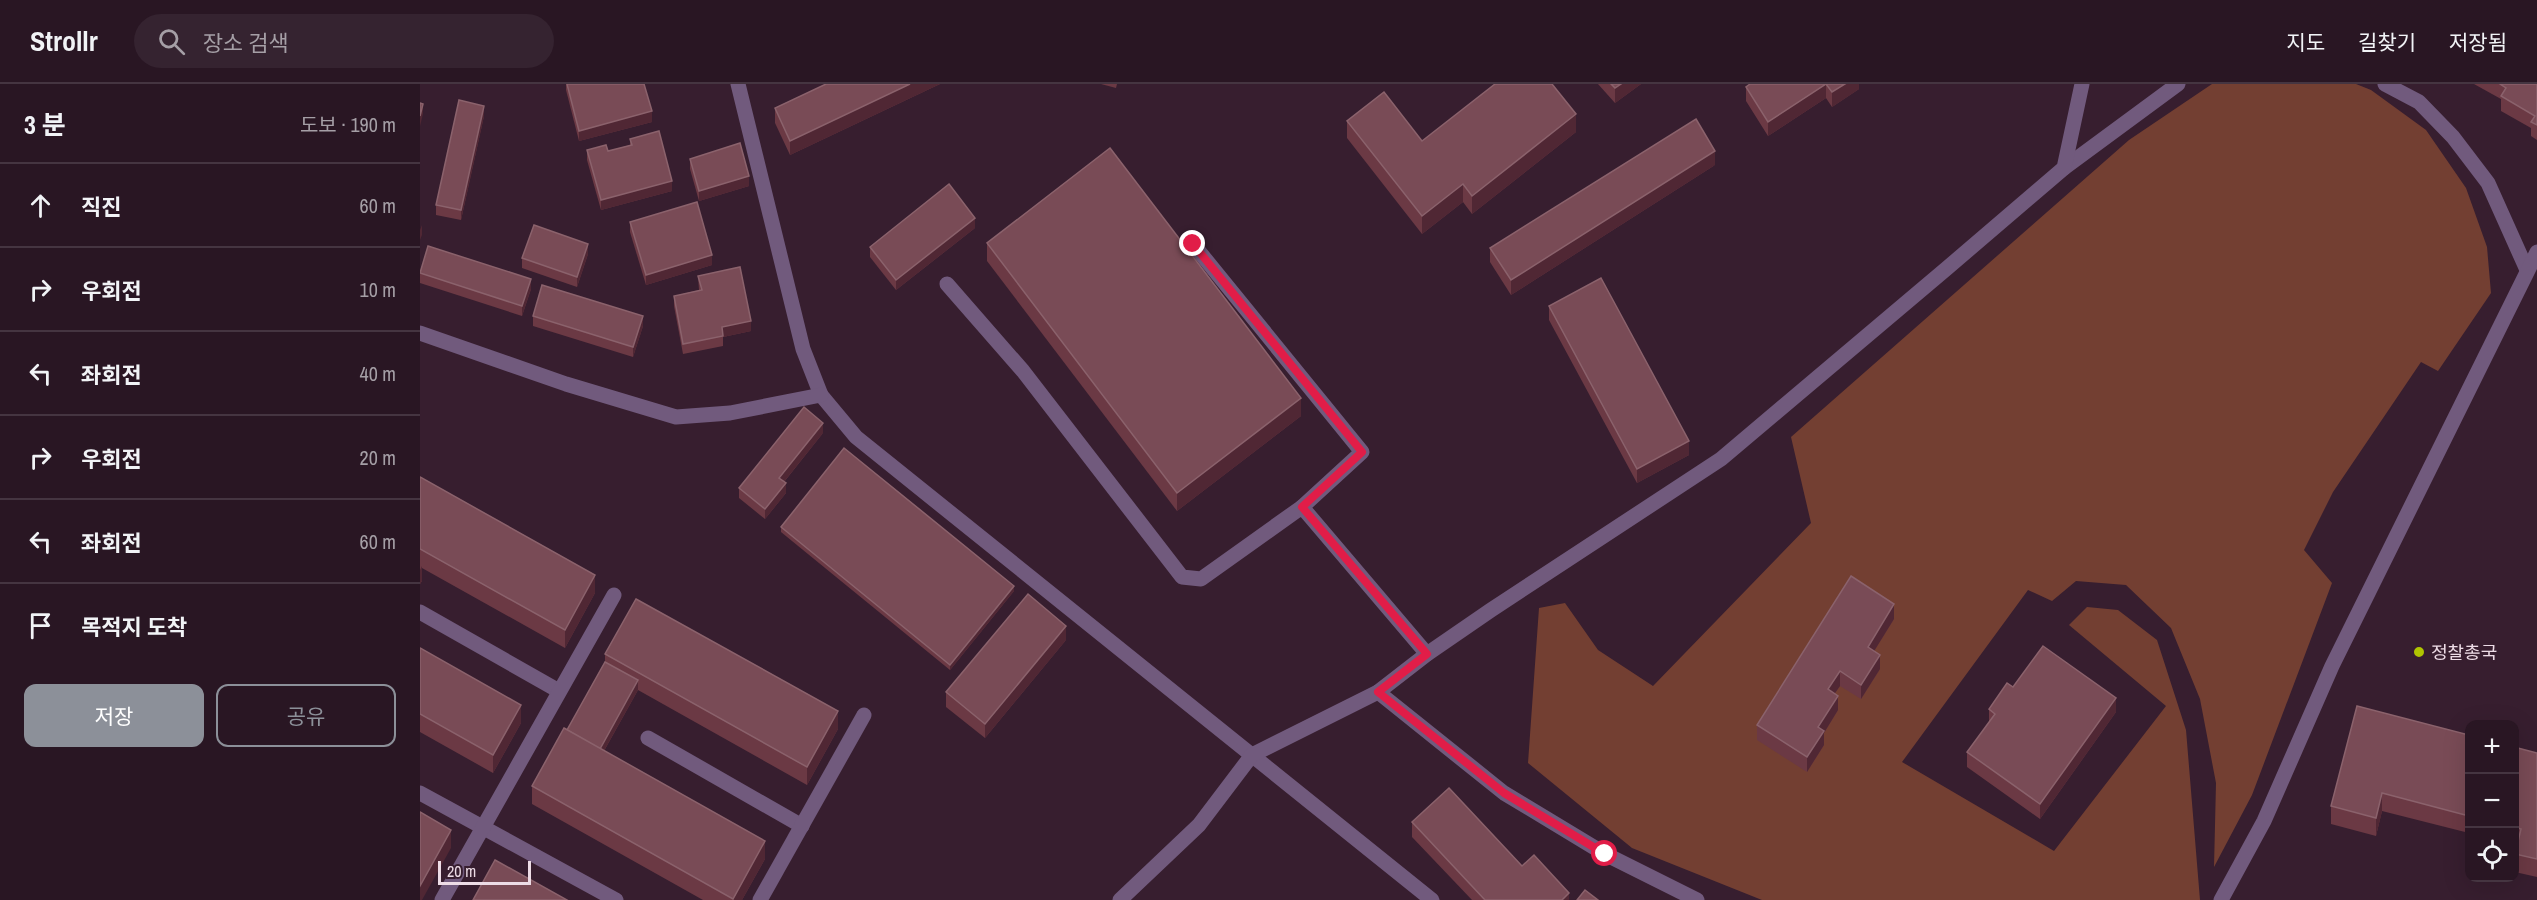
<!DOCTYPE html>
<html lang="ko">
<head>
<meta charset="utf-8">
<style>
	:root { --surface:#291623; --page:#352330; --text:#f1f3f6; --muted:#a59fa6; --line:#453541; --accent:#8c9099 }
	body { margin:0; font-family:"Archivo Narrow","Noto Sans KR",sans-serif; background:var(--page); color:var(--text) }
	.controls { position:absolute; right:18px; bottom:18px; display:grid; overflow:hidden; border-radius:12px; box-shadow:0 6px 24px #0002 }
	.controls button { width:54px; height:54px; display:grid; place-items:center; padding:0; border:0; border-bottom:2px solid var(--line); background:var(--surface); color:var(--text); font:30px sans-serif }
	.scale { position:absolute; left:18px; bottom:15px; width:93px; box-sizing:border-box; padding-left:6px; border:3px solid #eddce6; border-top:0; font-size:16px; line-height:21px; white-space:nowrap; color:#eddce6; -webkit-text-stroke:4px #371e2f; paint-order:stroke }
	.stop { position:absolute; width:18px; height:18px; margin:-14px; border:4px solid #e11d48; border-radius:50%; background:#fff }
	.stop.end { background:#e11d48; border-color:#fff; box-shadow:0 2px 6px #0008 }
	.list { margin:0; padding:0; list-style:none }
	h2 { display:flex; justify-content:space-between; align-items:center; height:78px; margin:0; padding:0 24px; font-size:26px }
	h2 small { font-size:20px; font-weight:400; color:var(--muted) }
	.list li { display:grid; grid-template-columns:39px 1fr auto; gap:18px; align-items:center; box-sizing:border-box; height:84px; padding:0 24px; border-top:2px solid var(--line) }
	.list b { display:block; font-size:22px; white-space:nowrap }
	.list em { font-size:20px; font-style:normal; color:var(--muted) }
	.actions { display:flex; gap:12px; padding:18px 24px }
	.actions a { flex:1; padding:14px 0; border:2px solid var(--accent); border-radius:12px; text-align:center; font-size:21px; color:var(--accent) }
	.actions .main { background:var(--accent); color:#fff }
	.icon { flex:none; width:33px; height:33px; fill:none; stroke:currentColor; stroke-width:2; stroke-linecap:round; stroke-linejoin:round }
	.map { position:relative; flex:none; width:2117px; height:816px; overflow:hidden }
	header { display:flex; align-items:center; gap:36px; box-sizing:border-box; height:84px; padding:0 30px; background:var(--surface); border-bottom:2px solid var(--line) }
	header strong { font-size:28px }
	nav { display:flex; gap:33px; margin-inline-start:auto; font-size:21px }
	.search { width:420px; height:54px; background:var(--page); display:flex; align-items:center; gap:15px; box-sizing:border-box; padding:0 21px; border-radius:33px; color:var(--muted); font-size:22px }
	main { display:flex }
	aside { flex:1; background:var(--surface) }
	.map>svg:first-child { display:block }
	.forest { fill:#733f32 }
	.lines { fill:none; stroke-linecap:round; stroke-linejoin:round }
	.service { stroke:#715a7d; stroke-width:15 }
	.minor { stroke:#715a7d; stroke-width:15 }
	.tertiary { stroke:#715a7d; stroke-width:15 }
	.wall { fill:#6b3944 }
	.shaded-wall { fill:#502734 }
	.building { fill:#794b56; stroke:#8b626c; stroke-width:1.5 }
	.route { stroke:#e11d48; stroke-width:8 }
	.poi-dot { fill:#b0c501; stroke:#371e2f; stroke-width:2 }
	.labels { text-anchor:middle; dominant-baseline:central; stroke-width:4.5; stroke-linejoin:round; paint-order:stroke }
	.poi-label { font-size:18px; fill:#eddce6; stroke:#371e2f; text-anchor:start }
</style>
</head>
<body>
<header>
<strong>Strollr</strong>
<div class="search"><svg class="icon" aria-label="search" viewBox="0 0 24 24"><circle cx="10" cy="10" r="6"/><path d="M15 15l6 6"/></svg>장소 검색</div>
<nav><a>지도</a><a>길찾기</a><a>저장됨</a></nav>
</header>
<main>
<aside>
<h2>3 분<small>도보 · 190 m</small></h2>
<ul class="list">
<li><svg class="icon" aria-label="ahead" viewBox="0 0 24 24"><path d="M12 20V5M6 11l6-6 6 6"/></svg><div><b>직진</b></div><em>60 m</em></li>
<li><svg class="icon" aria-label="right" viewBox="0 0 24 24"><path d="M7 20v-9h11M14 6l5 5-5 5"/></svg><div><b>우회전</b></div><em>10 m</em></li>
<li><svg class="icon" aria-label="left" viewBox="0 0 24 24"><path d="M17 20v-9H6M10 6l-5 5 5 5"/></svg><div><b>좌회전</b></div><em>40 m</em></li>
<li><svg class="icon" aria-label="right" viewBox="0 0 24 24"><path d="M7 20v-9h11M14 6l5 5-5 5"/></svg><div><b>우회전</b></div><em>20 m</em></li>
<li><svg class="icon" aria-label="left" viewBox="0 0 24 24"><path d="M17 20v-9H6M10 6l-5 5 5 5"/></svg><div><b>좌회전</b></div><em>60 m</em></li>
<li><svg class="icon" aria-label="arrive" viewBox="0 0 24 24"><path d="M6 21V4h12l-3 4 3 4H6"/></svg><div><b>목적지 도착</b></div></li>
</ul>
<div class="actions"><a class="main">저장</a><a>공유</a></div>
</aside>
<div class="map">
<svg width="2117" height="816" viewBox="0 0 2117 816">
	<rect width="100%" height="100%" fill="#371e2f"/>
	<path class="forest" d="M1792 0H1936L1951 6 2006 46 2046 104 2067 163 2071 209 2018 287 2001 278 1913 408 1884 466 1912 499 1832 711 1794 783 1796 699 1780 615 1751 544 1706 501 1656 497 1632 517 1608 506 1482 678 1634 767 1746 622 1649 541 1667 523 1698 526 1737 556 1766 646 1780 816H1342L1212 764 1108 679 1119 524 1145 519 1178 566 1233 602 1391 439 1371 353 1709 56Z"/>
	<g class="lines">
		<g class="service">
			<path d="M318 0 383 265 401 311 436 353 1012 816"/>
			<path d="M773 160 942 368 882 423"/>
			<path d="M527 200 603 287 762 493 781 495 882 423 1007 570"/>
			<path d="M0 528 139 607"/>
			<path d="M228 654 382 742"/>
			<path d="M0 709 196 816"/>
			<path d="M22 816 194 511"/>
			<path d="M340 816 444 631"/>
		</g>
		<g class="minor">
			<path d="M1965 0 1999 18 2033 53 2068 99 2107 186"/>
			<path d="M1644 84 1758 0"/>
			<path d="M0 249 146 300 256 333 310 329 401 311"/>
			<path d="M958 608 1084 709 1185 770 1277 816"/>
			<path d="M1801 816 1844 737 1912 582 2117 168"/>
		</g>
		<path class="tertiary" d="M700 816 779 741 832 671 958 608 1007 570 1071 526 1301 375 1526 185 1644 84 1662 0"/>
	</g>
	<g class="wall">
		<path d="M146 0H224L232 38 159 57 146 6Z"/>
		<path d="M406 0H520L370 71 355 39V24Z"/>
		<path d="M681 0H697L696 4Z"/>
		<path d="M1178 0H1221L1195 19Z"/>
		<path d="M1330 0H1439V5L1412 23 1406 14 1348 52 1326 17V3Z"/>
		<path d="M2054 0H2117V56L2111 52V44L2081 27V15Z"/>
		<path d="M64 32 41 136 16 131V121Z"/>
		<path d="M927 37 1002 57 1156 48 1052 130 1043 118 1002 150 927 54Z"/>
		<path d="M210 55 252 107 181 126 167 76V66L188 67 210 61Z"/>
		<path d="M270 75 329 102 279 117 270 85Z"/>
		<path d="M1295 81 1091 211 1070 178V164Z"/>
		<path d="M210 138 292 181 226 201 210 148Z"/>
		<path d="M555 144 476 206 450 173V163Z"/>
		<path d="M567 159 881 332 757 427 567 177Z"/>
		<path d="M168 170 157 203 102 184V174Z"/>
		<path d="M0 186 111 205 102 232 0 199Z"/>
		<path d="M278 192 331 247 303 253V262L263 270 254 222V212L279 206Z"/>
		<path d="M1129 222 1269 371 1217 399 1129 236Z"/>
		<path d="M113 232 223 242 213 273 113 242Z"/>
		<path d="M403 349 364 398 366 409 345 435 319 414V404Z"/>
		<path d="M0 393 175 509 145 564 2 484V497L0 500Z"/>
		<path d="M361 443 594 507 530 586 361 448Z"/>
		<path d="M1474 535 1454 567 1460 585 1441 615 1420 602 1415 609 1418 626 1404 649V661L1387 688 1337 656V641Z"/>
		<path d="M646 556 565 654 526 623V608Z"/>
		<path d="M0 564 101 639 73 689 0 648Z"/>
		<path d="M185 570 418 645 387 701 218 606 184 667 345 775 322 816H283L112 720V702L147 646 185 578Z"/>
		<path d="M1593 603 1696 628 1620 735 1547 683V668L1569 639V625Z"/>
		<path d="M2049 651V749L1962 727 1956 752 1911 740V722Z"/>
		<path d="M2094 663 2117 669V793L2095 788V770L2097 762 2094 761Z"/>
		<path d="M992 738 1102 782 1149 816H1052L992 753Z"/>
	</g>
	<g class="shaded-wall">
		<path d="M490 0H520L370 71V57Z"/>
		<path d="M1201 0H1221L1195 19V4Z"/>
		<path d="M1406 0V14L1348 52V38Z"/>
		<path d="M1425 0H1439V5L1412 23V8Z"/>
		<path d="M3 20V30L0 42V32Z"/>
		<path d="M64 22V32L41 136V126Z"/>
		<path d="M232 27V38L159 57V47Z"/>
		<path d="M1156 30V48L1052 130V112Z"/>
		<path d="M1295 67V81L1091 211V196Z"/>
		<path d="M329 92V102L279 117V107Z"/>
		<path d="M252 97V107L181 126V116Z"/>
		<path d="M1043 100V118L1002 150V132Z"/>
		<path d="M555 134V144L476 206V196Z"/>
		<path d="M2 141V151L0 156V146Z"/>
		<path d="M168 160V170L157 203V193Z"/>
		<path d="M292 171V181L226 201V191Z"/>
		<path d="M111 195V205L102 232V222Z"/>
		<path d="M223 232V242L213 273V263Z"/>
		<path d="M331 237V247L303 253 302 243Z"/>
		<path d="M881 314V332L757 427V409Z"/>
		<path d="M403 339V349L359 404V394Z"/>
		<path d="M1269 357V371L1217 399V385Z"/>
		<path d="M366 399V409L345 435V425Z"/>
		<path d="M2 482V497L0 500V486Z"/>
		<path d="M175 491V509L145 564V546Z"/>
		<path d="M594 502V507L530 586V581Z"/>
		<path d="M1474 520V535L1448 577V563Z"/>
		<path d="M646 542V556L565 654V640Z"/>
		<path d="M1460 571V585L1441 615V601Z"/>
		<path d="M1420 587V602L1408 619V605Z"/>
		<path d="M218 596V606L176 681V670Z"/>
		<path d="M1418 612V626L1404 649V661L1387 688V673L1398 643Z"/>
		<path d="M1696 614V628L1620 735V720Z"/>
		<path d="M101 621V639L73 689V671Z"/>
		<path d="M418 627V645L387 701V683Z"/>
		<path d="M1962 709V727L1956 752V734Z"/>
		<path d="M31 746V764L2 816H0V802Z"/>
		<path d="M345 757V775L322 816H313Z"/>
		<path d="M1149 809V816H1142Z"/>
	</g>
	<g class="building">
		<path d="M147 0H224L232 27 159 47Z"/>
		<path d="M406 0H490L370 57 355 24Z"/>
		<path d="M1075 0H1132L1156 30 1052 112 1043 100 1002 132 927 37 964 8 1002 57Z"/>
		<path d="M1191 0H1201L1195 4Z"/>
		<path d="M1330 0H1406L1348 38 1326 3Z"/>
		<path d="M1406 0H1425L1412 8Z"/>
		<path d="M2080 0H2117V41L2111 38 2115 32 2081 12 2086 4Z"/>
		<path d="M39 16 64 22 41 126 16 121Z"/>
		<path d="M0 19 3 20 0 32Z"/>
		<path d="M1276 35 1295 67 1091 196 1070 164Z"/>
		<path d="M239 47 252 97 181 116 167 66 186 61 188 67 212 61 210 55Z"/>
		<path d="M320 59 329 92 279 107 270 75Z"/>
		<path d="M690 64 881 314 757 409 567 159Z"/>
		<path d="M529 100 555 134 476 196 450 163Z"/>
		<path d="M277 118 292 171 226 191 210 138Z"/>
		<path d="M114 141 168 160 157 193 102 174Z"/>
		<path d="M8 162 111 195 102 222 0 189Z"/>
		<path d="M320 183 331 237 302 243 303 252 263 260 254 212 282 206 278 192Z"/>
		<path d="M1181 194 1269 357 1217 385 1129 222Z"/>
		<path d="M122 201 223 232 213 263 113 232Z"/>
		<path d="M384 323 403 339 359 394 366 399 345 425 319 404Z"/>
		<path d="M424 364 594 502 530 581 361 443Z"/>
		<path d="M0 393 175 491 145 546 0 465Z"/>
		<path d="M1431 492 1474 520 1448 563 1460 571 1441 601 1420 587 1408 605 1418 612 1398 643 1404 647 1387 673 1337 641Z"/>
		<path d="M608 510 646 542 565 640 526 608Z"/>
		<path d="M216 515 418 627 387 683 185 570Z"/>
		<path d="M1623 562 1696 614 1620 720 1547 668 1575 630 1569 625 1587 599 1593 603Z"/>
		<path d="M0 564 101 621 73 671 0 630Z"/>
		<path d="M185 578 218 596 180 665 147 646Z"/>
		<path d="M1937 622 2049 651V732L1962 709 1956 734 1911 722Z"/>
		<path d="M144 644 345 757 313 815 112 702Z"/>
		<path d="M2094 663 2117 669V775L2095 770 2101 745 2094 743Z"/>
		<path d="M1029 704 1102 782 1114 771 1149 809 1142 816H1065L992 738Z"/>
		<path d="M0 728 31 746 0 802Z"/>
		<path d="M75 776 147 816H53Z"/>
		<path d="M1165 806 1178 816H1157Z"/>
	</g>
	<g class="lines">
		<path class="route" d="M773 160 942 368 882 423 1007 570 958 608 1084 709 1185 770"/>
	</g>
	<circle class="poi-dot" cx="1999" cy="568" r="6"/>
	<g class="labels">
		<g class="poi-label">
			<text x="2011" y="568">정찰총국</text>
		</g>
	</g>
</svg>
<div class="controls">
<button>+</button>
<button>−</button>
<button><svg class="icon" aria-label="locate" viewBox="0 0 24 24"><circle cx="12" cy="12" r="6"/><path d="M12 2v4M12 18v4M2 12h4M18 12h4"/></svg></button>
</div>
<div class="scale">20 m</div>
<div class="stop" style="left:1185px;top:770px"></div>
<div class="stop end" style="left:773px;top:160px"></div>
</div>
</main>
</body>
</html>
